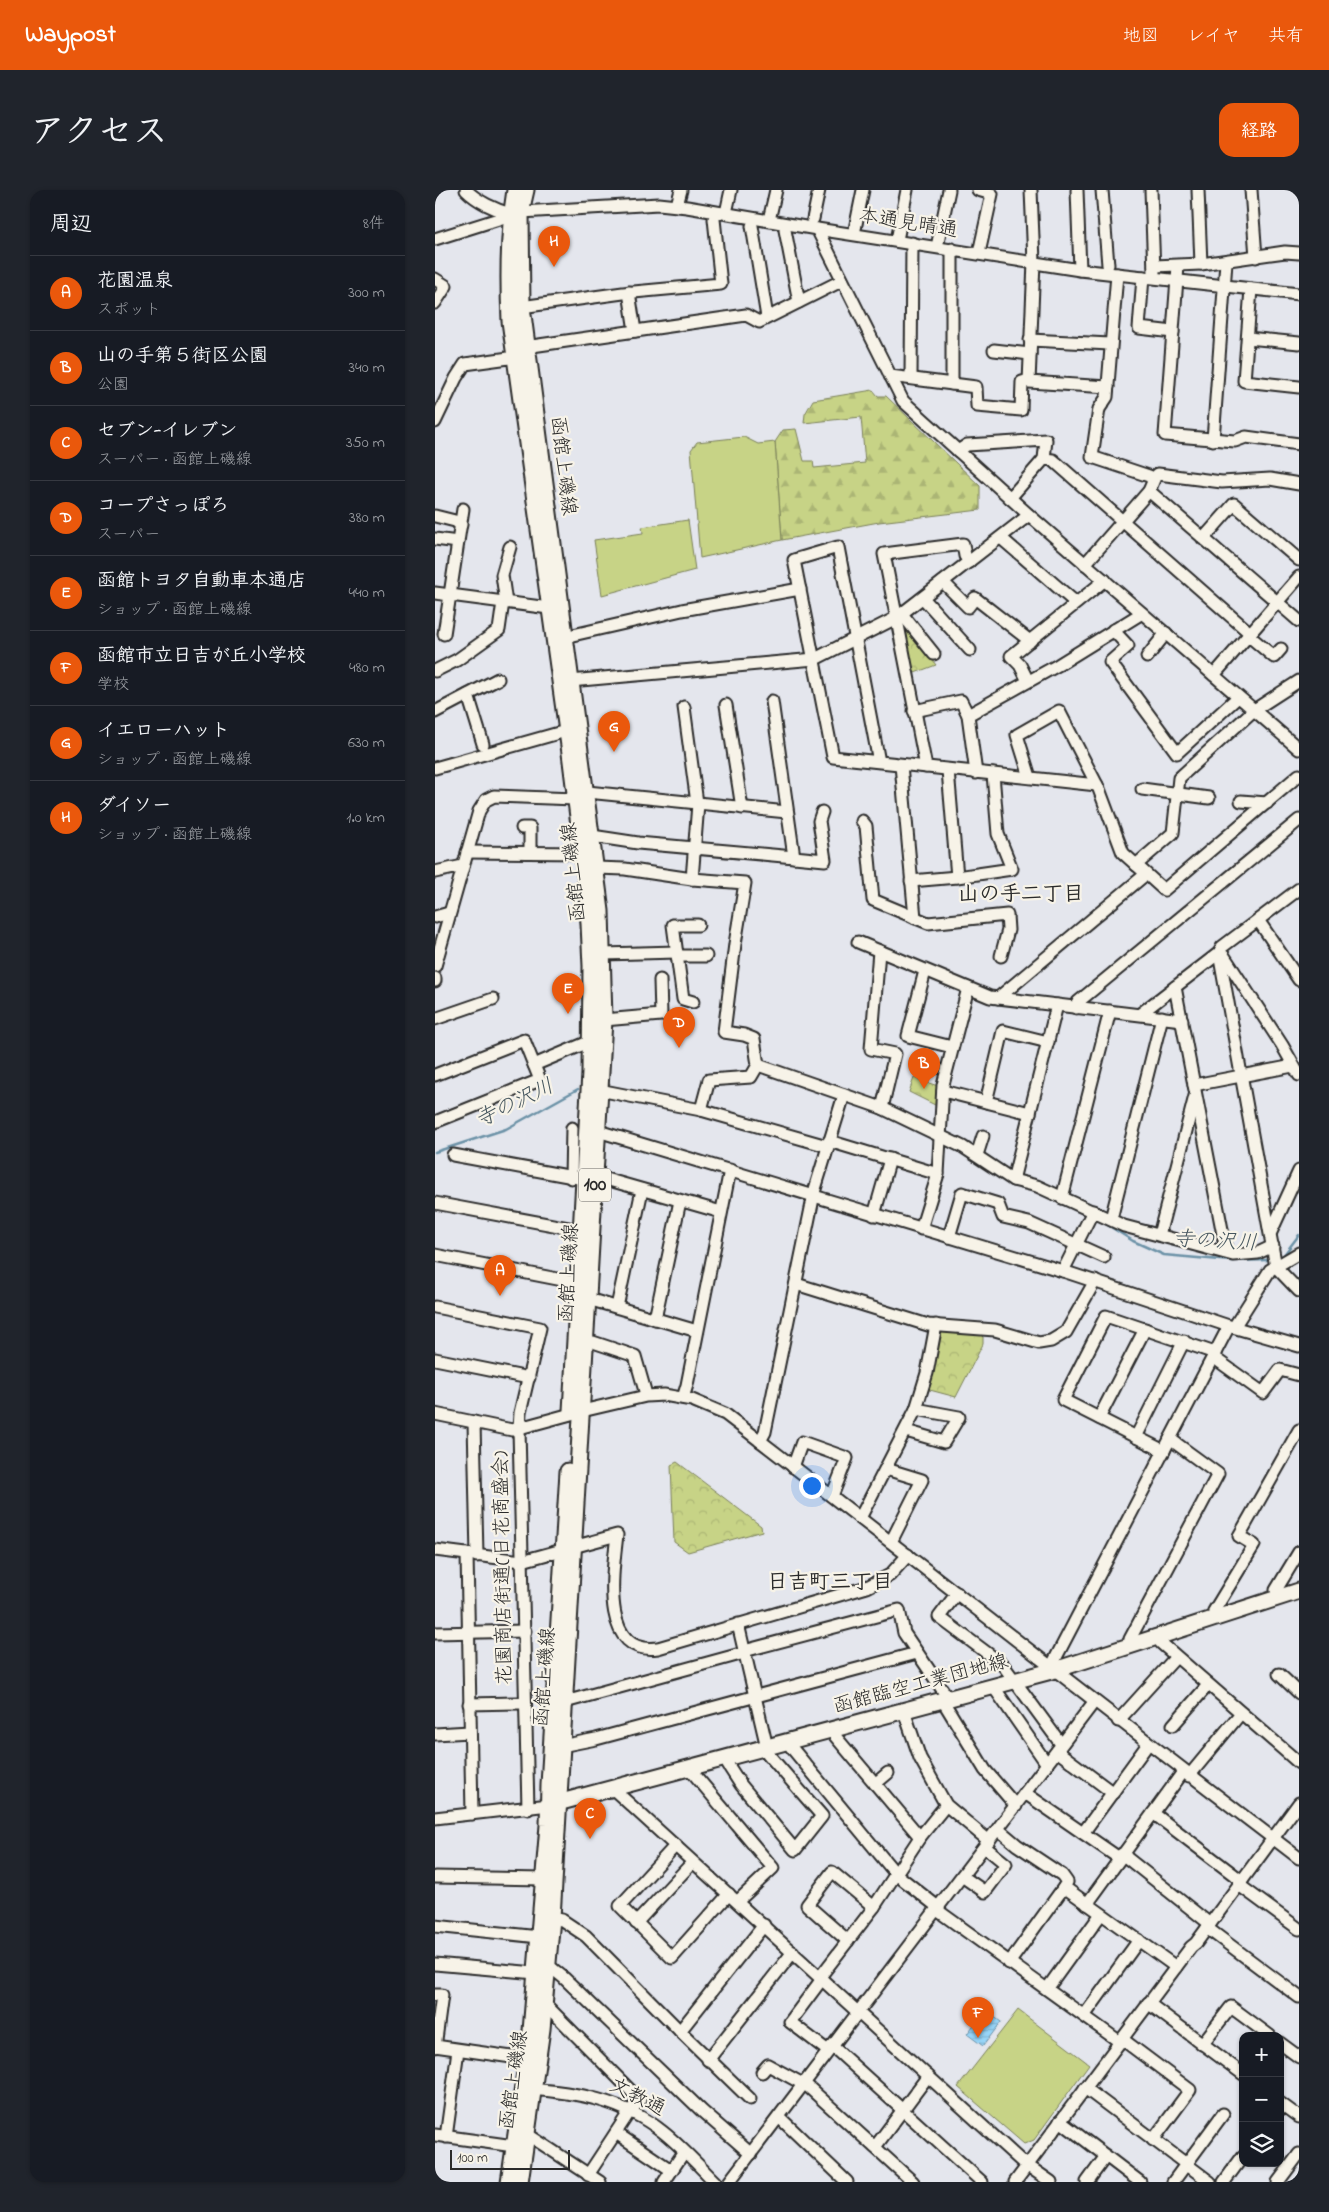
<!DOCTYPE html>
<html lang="ja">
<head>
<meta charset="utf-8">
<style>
	:root { --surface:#171b24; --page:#20242c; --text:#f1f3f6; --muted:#9ea1a6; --line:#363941; --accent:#ea580c }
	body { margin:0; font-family:"Indie Flower","Klee One",sans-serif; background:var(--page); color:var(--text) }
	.controls { position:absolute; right:15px; bottom:15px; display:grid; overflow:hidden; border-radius:10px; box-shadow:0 1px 4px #0004 }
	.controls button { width:45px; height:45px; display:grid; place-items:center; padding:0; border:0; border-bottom:1px solid var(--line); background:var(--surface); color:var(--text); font:25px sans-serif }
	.scale { position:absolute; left:15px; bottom:12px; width:120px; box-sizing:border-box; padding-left:5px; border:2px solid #2b2b2b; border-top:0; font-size:14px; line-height:18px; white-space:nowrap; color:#2b2b2b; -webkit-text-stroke:4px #f7f3e8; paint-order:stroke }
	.you { position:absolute; left:376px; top:1295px; width:18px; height:18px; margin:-12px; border:4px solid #fff; border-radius:50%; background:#1a73e8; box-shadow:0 0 0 8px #1a73e833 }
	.badge { display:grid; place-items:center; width:32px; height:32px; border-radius:50%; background:var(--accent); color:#fff; font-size:16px; font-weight:700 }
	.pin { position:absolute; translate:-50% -41px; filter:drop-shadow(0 1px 2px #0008) }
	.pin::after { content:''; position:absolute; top:26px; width:18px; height:15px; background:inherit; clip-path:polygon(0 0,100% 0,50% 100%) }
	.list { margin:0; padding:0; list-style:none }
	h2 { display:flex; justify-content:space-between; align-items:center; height:65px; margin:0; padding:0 20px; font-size:21px }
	h2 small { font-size:16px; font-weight:400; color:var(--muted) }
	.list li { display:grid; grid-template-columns:32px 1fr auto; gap:15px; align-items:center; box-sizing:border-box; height:75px; padding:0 20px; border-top:1px solid var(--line) }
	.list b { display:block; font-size:19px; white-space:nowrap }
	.list p { margin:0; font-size:16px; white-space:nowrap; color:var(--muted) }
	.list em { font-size:16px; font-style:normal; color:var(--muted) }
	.icon { flex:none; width:28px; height:28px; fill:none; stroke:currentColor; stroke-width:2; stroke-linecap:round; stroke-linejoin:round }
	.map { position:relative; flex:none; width:864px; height:1992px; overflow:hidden; border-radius:15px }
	header { display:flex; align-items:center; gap:30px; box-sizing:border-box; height:70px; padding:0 25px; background:var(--accent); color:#fff }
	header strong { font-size:24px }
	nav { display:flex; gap:28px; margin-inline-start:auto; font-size:18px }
	.intro { display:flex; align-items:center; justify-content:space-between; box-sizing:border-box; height:120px; padding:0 30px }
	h1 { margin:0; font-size:35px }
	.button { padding:12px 22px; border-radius:15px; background:var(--accent); color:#fff; font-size:18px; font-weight:700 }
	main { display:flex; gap:30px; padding:0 30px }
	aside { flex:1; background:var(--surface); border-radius:15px; box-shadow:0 1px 4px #0004 }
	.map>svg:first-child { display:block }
	.forest { fill:url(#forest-firs); stroke:#797f58 }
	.park { fill:url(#park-crowns); stroke:#797f58 }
	.garden { fill:#c7d386; stroke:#797f58 }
	.water { fill:url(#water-rules); stroke:#6c92a7 }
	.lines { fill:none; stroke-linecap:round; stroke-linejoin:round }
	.stream { stroke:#6c92a7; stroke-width:2.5 }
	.minor-casing { stroke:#2b2b2b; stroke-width:15 }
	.major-casing { stroke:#2b2b2b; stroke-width:19 }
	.minor { stroke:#f7f3e8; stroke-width:11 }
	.major { stroke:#f7f3e8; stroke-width:15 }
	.labels { text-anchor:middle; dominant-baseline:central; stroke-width:4.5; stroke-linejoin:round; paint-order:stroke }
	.shield { fill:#f7f3e8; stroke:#686764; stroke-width:1 }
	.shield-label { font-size:19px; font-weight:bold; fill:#2b2b2b }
	.street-label { font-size:20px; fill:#2b2b2b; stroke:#f7f3e8 }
	.neighbourhood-label { font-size:21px; font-weight:bold; fill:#2b2b2b; stroke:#f7f3e8 }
	.water-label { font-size:21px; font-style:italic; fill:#46565e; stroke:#f7f3e8 }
</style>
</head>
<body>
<header>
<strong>Waypost</strong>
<nav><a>地図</a><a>レイヤ</a><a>共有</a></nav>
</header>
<div class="intro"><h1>アクセス</h1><a class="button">経路</a></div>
<main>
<aside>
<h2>周辺<small>8件</small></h2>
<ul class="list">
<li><span class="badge">A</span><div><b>花園温泉</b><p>スポット</p></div><em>300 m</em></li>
<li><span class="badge">B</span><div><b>山の手第５街区公園</b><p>公園</p></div><em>340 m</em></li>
<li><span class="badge">C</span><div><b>セブン-イレブン</b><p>スーパー · 函館上磯線</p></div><em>350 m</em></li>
<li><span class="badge">D</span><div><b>コープさっぽろ</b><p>スーパー</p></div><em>380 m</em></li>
<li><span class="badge">E</span><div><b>函館トヨタ自動車本通店</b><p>ショップ · 函館上磯線</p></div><em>440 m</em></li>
<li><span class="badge">F</span><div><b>函館市立日吉が丘小学校</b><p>学校</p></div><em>480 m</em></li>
<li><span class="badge">G</span><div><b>イエローハット</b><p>ショップ · 函館上磯線</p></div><em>630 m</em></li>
<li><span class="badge">H</span><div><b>ダイソー</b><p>ショップ · 函館上磯線</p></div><em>1.0 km</em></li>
</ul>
</aside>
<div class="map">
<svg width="864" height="1992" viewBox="0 0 864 1992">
	<defs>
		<pattern id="forest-firs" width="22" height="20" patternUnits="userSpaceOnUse" patternTransform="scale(1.25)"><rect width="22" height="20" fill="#c7d386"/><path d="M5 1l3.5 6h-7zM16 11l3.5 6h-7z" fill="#abb574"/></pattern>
		<pattern id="park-crowns" width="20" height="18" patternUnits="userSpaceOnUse" patternTransform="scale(1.25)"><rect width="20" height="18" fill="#c7d386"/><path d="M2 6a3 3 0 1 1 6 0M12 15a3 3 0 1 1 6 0" fill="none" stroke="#abb574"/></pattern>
		<pattern id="water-rules" width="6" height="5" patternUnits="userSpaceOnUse" patternTransform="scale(1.25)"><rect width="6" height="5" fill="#98d6f9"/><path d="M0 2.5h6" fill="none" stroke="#83b8d6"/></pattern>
	</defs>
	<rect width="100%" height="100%" fill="#e4e6ed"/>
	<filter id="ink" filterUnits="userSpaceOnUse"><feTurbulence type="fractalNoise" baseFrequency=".02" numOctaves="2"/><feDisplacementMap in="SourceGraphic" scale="10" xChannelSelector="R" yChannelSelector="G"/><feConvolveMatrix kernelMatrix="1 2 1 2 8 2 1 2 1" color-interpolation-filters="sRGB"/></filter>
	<g filter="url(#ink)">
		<path class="forest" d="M438 200 443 206H451L545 296V320L444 332 347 350 340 252 348 240 361 239 369 271H378L379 278 430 273 426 227 369 233 370 224 378 210Z"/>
		<g class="park">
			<path d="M467 431 501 475 477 484Z"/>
			<path d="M479 888 503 896 502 916 474 902Z"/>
			<path d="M504 1141 544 1143 548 1147V1154L521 1207 491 1199Z"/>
			<path d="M242 1272 326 1336 327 1341 253 1362 239 1352 236 1275Z"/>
		</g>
		<g class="garden">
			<path d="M309 247 323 254 340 252 347 350 265 368 256 260 262 252Z"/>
			<path d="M253 330 260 380 167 405 159 350 208 343 207 337Z"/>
			<path d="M583 1820 654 1874 599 1950 589 1954 523 1897Z"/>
		</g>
		<path class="water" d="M550 1820 566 1832 548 1856 532 1844Z"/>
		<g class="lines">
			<g class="stream">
				<path d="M0 962 71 939 143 899"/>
				<path d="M671 1034 698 1051 729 1065 796 1071 834 1070"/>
				<path d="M848 1066 864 1045"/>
			</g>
			<defs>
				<g id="minor">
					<path d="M31 0C42 11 60 20 76 24"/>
					<path d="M543 0 557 4 544 63"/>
					<path d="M596 0 599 72 594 192 673 197"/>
					<path d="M642 0 645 80"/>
					<path d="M667 0 673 75"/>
					<path d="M716 0 719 82"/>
					<path d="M763 0 766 74"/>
					<path d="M816 0 821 67"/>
					<path d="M242 15 246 0"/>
					<path d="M291 23 296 0"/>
					<path d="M378 29 384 0"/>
					<path d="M334 30 341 0"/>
					<path d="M317 36 332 127"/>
					<path d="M382 39 468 211 594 325 864 559"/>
					<path d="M350 40 364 112"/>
					<path d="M419 44 428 0"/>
					<path d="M0 49 86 22 224 14 252 17 382 39 645 80 864 104"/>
					<path d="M462 50 472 0"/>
					<path d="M502 57 514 0"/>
					<path d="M719 76 766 74 850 62 864 63"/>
					<path d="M743 76 730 245 800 251 811 247 864 254"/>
					<path d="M682 84 672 207 664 219 657 267 714 286 718 290"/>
					<path d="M708 87 704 138 738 142"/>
					<path d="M0 89 11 96 0 113"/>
					<path d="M816 99 809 191 864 197"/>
					<path d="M194 102 200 141"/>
					<path d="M93 116 188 103 286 94 279 29"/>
					<path d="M813 148 864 153"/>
					<path d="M595 150 675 154"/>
					<path d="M97 156 311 125 324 132 406 91"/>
					<path d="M559 160 595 164"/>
					<path d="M455 186 541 197 542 216 586 220 587 192 594 190"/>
					<path d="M476 188 477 53"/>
					<path d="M517 194V59"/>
					<path d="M0 232 21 188 30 174 74 168"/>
					<path d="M778 250 791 72"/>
					<path d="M523 261 532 255 611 250 609 269"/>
					<path d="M714 301 864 431"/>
					<path d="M575 308 609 269 618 270 815 443"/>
					<path d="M0 326 20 331 26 335"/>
					<path d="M566 348 641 413"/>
					<path d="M0 349 23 352"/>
					<path d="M768 349 799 314 864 370"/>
					<path d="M650 374 714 301 720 287 723 284 787 292 835 289 864 294"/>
					<path d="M508 392 533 417 540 408 595 451"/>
					<path d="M0 403 114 418"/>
					<path d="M488 408 535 460"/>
					<path d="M71 413 67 385 75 357"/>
					<path d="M467 424 499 464"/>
					<path d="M678 440 693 456 675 472 742 563 803 507"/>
					<path d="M9 444 28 319"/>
					<path d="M813 445 839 467 846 459"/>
					<path d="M129 447 247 420 365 399"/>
					<path d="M712 467 731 443"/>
					<path d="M0 481 22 470 64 440 68 412"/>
					<path d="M779 485 864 387"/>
					<path d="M135 491 380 469 461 428 594 325"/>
					<path d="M593 491 585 475 576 466 670 390"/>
					<path d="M33 505 48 554"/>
					<path d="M337 511 359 667 390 670 384 631 387 622"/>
					<path d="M291 515 307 618"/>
					<path d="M249 517 262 613"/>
					<path d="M479 521 526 511 533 525 541 583"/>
					<path d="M0 522 63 489"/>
					<path d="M533 525 623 475 707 423"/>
					<path d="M444 572 403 357 359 370 398 567C486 577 574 585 662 595"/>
					<path d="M466 575 480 728"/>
					<path d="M491 577 449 364 528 354 530 366 534 372"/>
					<path d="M0 578 138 539"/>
					<path d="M513 580 522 687"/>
					<path d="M595 587 582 545 624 521 664 599 688 663 729 700 864 585"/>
					<path d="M707 599 774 608"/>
					<path d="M152 602 352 622"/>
					<path d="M806 611 832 613"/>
					<path d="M427 631 431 636 438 710 493 733 572 725 573 740 566 766"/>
					<path d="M87 638H95V662"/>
					<path d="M157 646 203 653 359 667"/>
					<path d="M32 662 147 663"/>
					<path d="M701 675 738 643 744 588 819 520 864 491"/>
					<path d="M161 678 190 679 257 689 310 693 300 754 289 842 309 845 319 849 323 875 316 887 274 890 266 920"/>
					<path d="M0 682 28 676"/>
					<path d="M257 689 263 614"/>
					<path d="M476 691 522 687 577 679 563 644 558 584"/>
					<path d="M0 727 14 723"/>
					<path d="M823 730 864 790"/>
					<path d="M423 752 555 807 747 830"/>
					<path d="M444 761 436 859 460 864 447 918"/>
					<path d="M784 763 841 1077 864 1101"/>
					<path d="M784 763 789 766 847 855 864 885"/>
					<path d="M168 764 242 762"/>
					<path d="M243 766H271"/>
					<path d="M0 776 44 621 51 610 59 606 140 609"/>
					<path d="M490 781 473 846 517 857"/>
					<path d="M0 788V791"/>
					<path d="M740 797 790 1055 789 1062"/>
					<path d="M563 808 711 684"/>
					<path d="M258 812 248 809 238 735H263"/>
					<path d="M641 818 643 812 864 630"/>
					<path d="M705 824 784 763 787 757 864 699"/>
					<path d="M0 829 58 809"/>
					<path d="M169 830 226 825 225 790"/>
					<path d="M99 875 156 851"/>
					<path d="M323 875 447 918 528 957 578 990 602 996 689 1036 798 1065 823 1063 838 1056"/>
					<path d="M0 885 89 850 105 890 0 932"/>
					<path d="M759 895 858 876"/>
					<path d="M159 899 266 920 392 956"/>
					<path d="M508 901 595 923"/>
					<path d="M551 912 568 841 613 852"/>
					<path d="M163 941 628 1081 794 1136 864 1156"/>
					<path d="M394 951 503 984"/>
					<path d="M18 965 149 989"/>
					<path d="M542 965 548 946"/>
					<path d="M160 986 286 1022"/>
					<path d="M136 988 137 938"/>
					<path d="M578 990 622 815"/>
					<path d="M627 1008 675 821"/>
					<path d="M0 1013 145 1040"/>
					<path d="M439 1025 455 969"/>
					<path d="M676 1029 727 827"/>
					<path d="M486 1039 503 984 508 895 533 798"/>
					<path d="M836 1042 864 981"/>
					<path d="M724 1045 760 906"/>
					<path d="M514 1047 527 1003 563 1014 568 1027 594 1033 669 1067"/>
					<path d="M0 1065 143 1093"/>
					<path d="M628 1081 658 1021"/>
					<path d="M361 1094 493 1135 560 1140 604 1153 616 1151 631 1142 660 1091"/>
					<path d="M160 1111 262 1141"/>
					<path d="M0 1117 105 1138 85 1223 84 1239 93 1619"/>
					<path d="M182 1117 207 1000"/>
					<path d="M220 1129 245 1011"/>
					<path d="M799 1137 835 1080 864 1063"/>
					<path d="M158 1152 200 1166 210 1201"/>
					<path d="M778 1167 828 1203 845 1180 864 1185"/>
					<path d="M0 1169 94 1188"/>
					<path d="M248 1208 252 1195 295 980"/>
					<path d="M0 1224 77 1240 147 1221 211 1206 229 1205 257 1210 290 1224C482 1371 671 1522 864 1668"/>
					<path d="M664 1228 710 1139"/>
					<path d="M39 1232 42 1366"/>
					<path d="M471 1241 509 1252 524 1227 481 1219"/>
					<path d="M701 1247 749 1151"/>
					<path d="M325 1251 330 1242 380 999 409 905"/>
					<path d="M729 1261 628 1210 671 1126 780 1163"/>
					<path d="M358 1277 367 1252 412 1268 397 1306"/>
					<path d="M451 1279 487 1290 456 1352"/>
					<path d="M425 1328 481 1219 492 1183 501 1135"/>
					<path d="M0 1360 87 1371 182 1345C178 1380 164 1466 223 1458L432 1397 455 1385 473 1365"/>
					<path d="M32 1364 37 1624"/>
					<path d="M841 1400 864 1362"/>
					<path d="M522 1403 504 1427 568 1475 626 1554"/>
					<path d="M779 1421 819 1355 804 1346 864 1240"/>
					<path d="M303 1434 330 1549"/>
					<path d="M0 1443 90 1441"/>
					<path d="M695 1449 783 1284 735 1249"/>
					<path d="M726 1453 864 1573"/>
					<path d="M309 1461 464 1420 469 1443 513 1508"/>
					<path d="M616 1477 794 1136"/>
					<path d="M844 1484 864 1503"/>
					<path d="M558 1496 612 1574"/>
					<path d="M130 1512 309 1463"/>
					<path d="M34 1514 86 1513"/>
					<path d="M511 1516 550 1580 581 1616"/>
					<path d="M471 1527 485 1568 511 1615 554 1651"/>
					<path d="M683 1531 741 1467"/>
					<path d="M738 1535 773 1495"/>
					<path d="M0 1544 35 1542"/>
					<path d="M400 1546 485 1647"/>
					<path d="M126 1556 161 1549 482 1463"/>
					<path d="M356 1557 461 1684 504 1718"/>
					<path d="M622 1561 678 1603"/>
					<path d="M293 1575 306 1595 360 1660 387 1626 333 1564"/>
					<path d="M254 1578 338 1678 303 1711"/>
					<path d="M754 1586 806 1523"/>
					<path d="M440 1594 453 1583"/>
					<path d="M177 1598 586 1971 616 1992"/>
					<path d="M590 1603 684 1668"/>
					<path d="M718 1623 807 1691"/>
					<path d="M0 1628 114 1615"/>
					<path d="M563 1639 582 1655 627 1685 632 1692 629 1697"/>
					<path d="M648 1643 713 1554"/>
					<path d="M241 1655 185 1716 237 1768 294 1704"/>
					<path d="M687 1664 775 1734"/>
					<path d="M527 1686 550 1702 571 1674 550 1657"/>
					<path d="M0 1687 109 1689"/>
					<path d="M804 1695 864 1739"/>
					<path d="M652 1714 748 1582"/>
					<path d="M502 1720 685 1852"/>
					<path d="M117 1728 127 1730 151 1746 245 1841 315 1909"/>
					<path d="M201 1733 256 1674"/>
					<path d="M0 1736 104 1747"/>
					<path d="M772 1738 864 1807"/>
					<path d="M413 1751 372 1715 397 1682 439 1717"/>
					<path d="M574 1773 629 1697 741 1777"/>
					<path d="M0 1774 101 1783"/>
					<path d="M113 1775 129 1788 268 1922 316 1964"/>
					<path d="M385 1787 439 1717 485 1647 511 1615"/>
					<path d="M387 1789 355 1832 393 1861"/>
					<path d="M612 1799 666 1724"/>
					<path d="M0 1805H7L0 1857"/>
					<path d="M713 1813 808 1884"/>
					<path d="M110 1814 205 1910 195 1921 153 1985"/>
					<path d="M649 1826 704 1750"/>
					<path d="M245 1841 329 1735"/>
					<path d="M687 1849 755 1900 718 1950"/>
					<path d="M845 1853 864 1867"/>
					<path d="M767 1854 796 1817 835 1846"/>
					<path d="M0 1856 91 1869"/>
					<path d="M397 1856 547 1992"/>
					<path d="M273 1870 358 1762"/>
					<path d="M327 1882 333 1875 368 1894"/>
					<path d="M369 1893 478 1992"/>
					<path d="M650 1898 775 1992"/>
					<path d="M92 1899C141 1902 188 1910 228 1942 247 1957 263 1975 280 1992"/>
					<path d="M845 1913 864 1927"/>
					<path d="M344 1927 412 1992"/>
					<path d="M625 1931 705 1992"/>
					<path d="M181 1943 236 1980"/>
					<path d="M92 1944 165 1992"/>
					<path d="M0 1945 79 1956"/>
					<path d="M11 1947 23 1860"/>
					<path d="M440 1957 493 1886"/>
					<path d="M229 1992 249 1962"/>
					<path d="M294 1992 659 1512"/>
					<path d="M580 1992 756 1757 761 1753 864 1613"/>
					<path d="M652 1992 671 1966"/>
					<path d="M738 1992 788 1924"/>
					<path d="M789 1992 808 1966"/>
					<path d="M843 1992 864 1964"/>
				</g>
				<g id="major">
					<path d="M80 0C73 43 73 87 75 131L135 563 151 691 154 734 156 776 155 883 136 1221"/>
					<path d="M115 1615 620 1480 864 1401"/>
					<path d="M74 1992 96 1841 113 1635 114 1595 133 1281"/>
					<path d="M85 1992 107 1839 117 1728 169 830 166 721 87 117 86 22 91 0"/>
				</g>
			</defs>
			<use href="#minor" class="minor-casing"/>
			<use href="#major" class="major-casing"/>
			<use href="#minor" class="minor"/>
			<use href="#major" class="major"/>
		</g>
	</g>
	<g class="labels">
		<rect class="shield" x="144" y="978.5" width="32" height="33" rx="4"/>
		<g class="shield-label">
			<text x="160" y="995">100</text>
		</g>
		<g class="street-label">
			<text transform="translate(473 34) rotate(9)">本通見晴通</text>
			<text transform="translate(127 276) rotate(83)">函館上磯線</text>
			<text transform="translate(140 682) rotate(-96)">函館上磯線</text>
			<text transform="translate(135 1083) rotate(-87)">函館上磯線</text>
			<text transform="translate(69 1378) rotate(-91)">花園商店街通(日花商盛会)</text>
			<text transform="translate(111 1487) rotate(-86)">函館上磯線</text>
			<text transform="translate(486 1495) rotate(-15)">函館臨空工業団地線</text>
			<text transform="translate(80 1890) rotate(-82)">函館上磯線</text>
			<text transform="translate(202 1908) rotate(27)">文教通</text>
		</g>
		<g class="neighbourhood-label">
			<text x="586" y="705">山の手二丁目</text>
			<text x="395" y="1393">日吉町三丁目</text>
		</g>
		<g class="water-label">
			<text transform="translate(80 914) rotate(-26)">寺の沢川</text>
			<text transform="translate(780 1052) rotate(3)">寺の沢川</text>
		</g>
	</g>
</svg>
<div class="controls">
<button>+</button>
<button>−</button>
<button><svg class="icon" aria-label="layers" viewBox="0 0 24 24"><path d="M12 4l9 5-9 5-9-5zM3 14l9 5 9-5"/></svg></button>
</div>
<div class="scale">100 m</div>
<div class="you"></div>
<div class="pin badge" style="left:65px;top:1106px">A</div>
<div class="pin badge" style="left:489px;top:899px">B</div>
<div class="pin badge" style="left:155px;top:1649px">C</div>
<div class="pin badge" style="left:244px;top:858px">D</div>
<div class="pin badge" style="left:133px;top:824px">E</div>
<div class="pin badge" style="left:543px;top:1848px">F</div>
<div class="pin badge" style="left:179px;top:562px">G</div>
<div class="pin badge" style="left:119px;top:77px">H</div>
</div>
</main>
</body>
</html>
